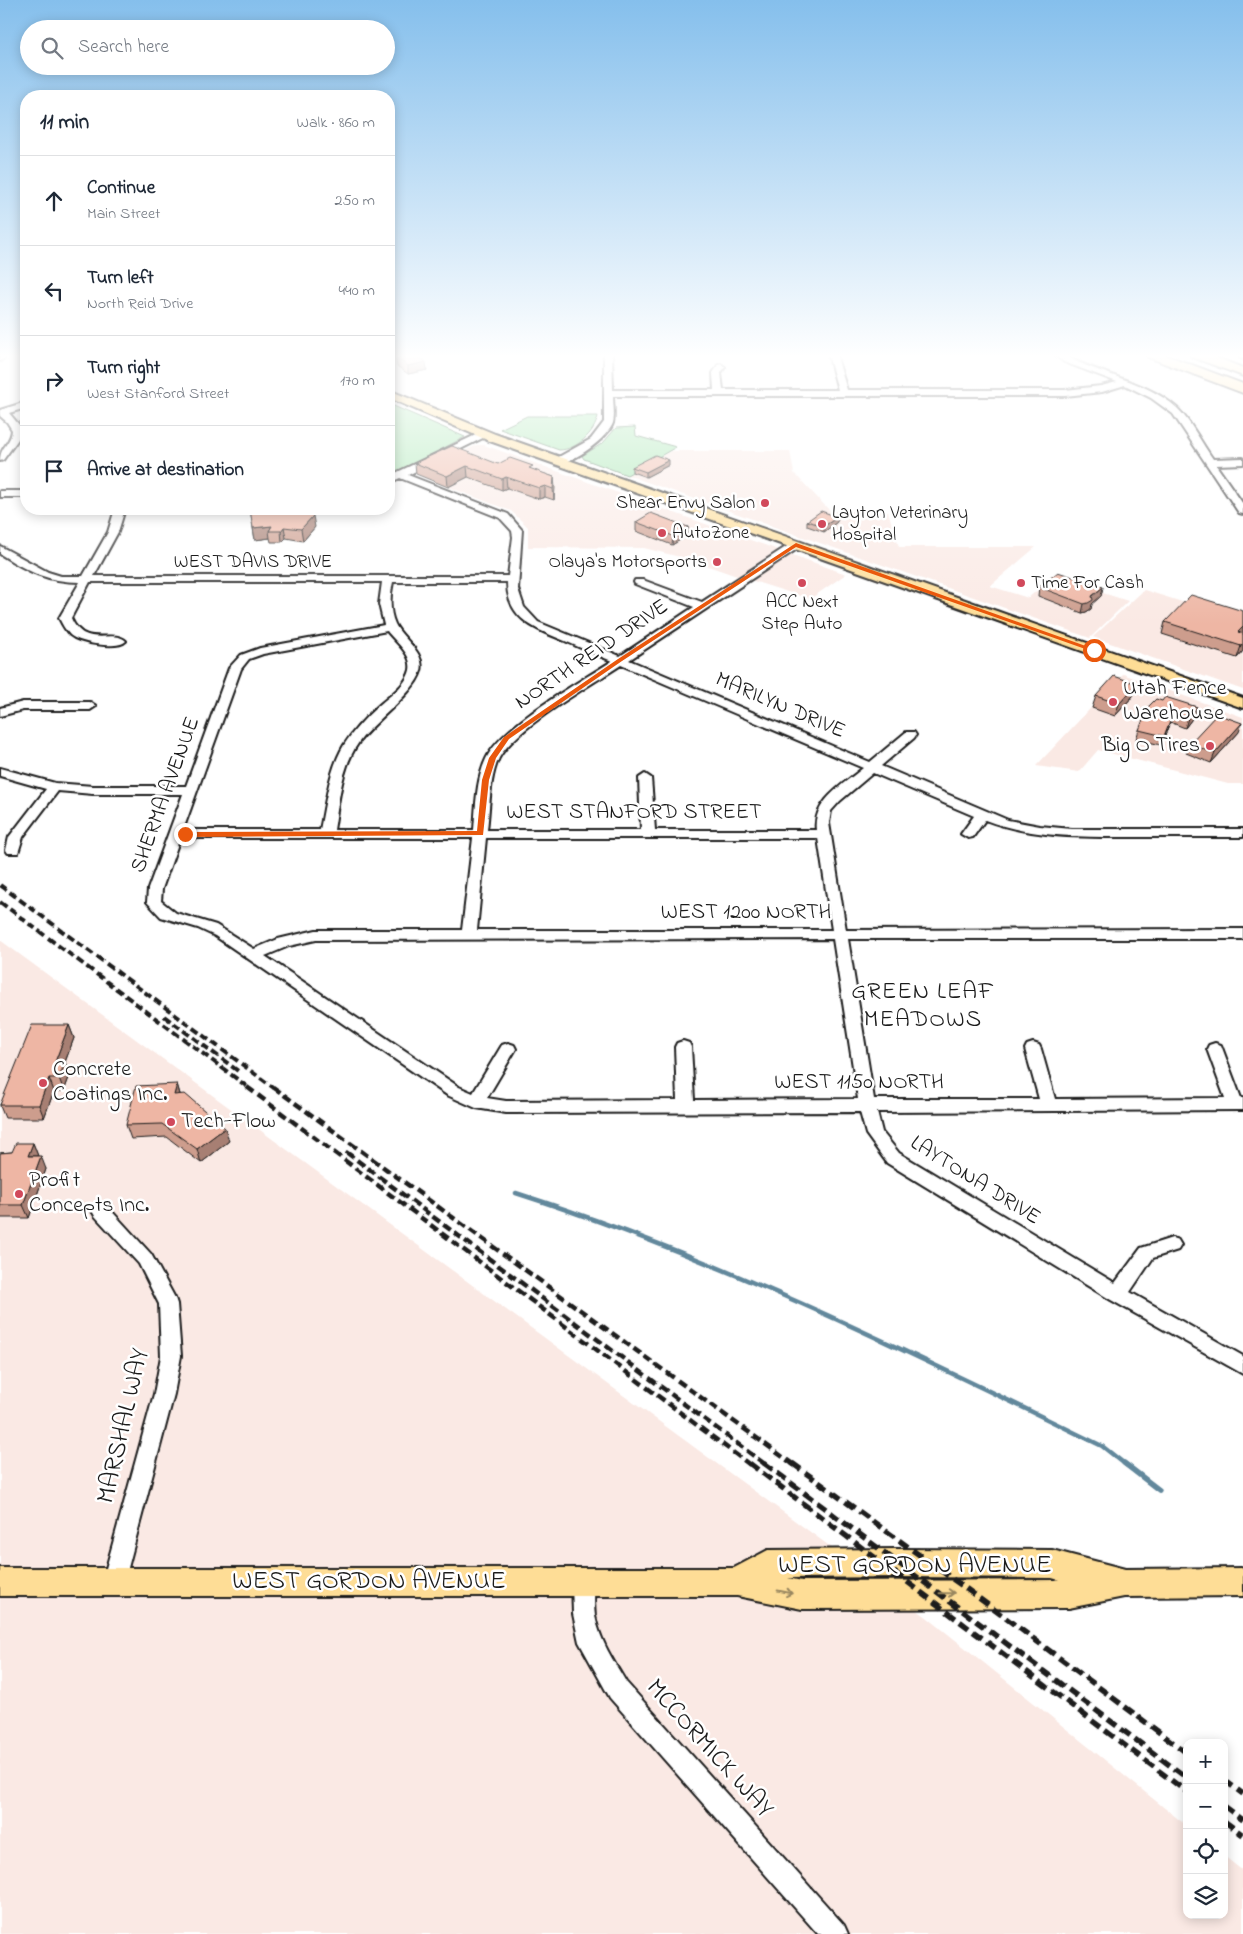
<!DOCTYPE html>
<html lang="en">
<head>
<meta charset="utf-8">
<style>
	:root { --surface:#fff; --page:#f2f2f3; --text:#1f2937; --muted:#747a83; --line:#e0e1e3 }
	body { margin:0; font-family:"Indie Flower",sans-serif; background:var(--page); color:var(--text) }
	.controls { position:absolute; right:15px; bottom:15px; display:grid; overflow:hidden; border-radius:10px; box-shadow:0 2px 12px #0003 }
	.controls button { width:45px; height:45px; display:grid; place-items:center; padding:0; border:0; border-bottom:1px solid var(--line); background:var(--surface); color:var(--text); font:25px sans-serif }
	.stop { position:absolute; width:15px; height:15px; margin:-11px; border:4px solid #ea580c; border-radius:50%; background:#fff }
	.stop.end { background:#ea580c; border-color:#fff; box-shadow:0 1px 5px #0008 }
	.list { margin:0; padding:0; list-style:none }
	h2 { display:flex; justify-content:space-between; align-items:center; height:65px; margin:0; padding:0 20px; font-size:21px }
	h2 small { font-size:16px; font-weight:400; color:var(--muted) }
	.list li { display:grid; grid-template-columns:32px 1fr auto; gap:15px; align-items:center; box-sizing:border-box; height:90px; padding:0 20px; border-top:1px solid var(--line) }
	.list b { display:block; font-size:19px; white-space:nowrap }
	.list p { margin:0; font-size:16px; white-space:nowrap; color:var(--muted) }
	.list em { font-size:16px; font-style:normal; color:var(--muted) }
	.icon { flex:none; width:28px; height:28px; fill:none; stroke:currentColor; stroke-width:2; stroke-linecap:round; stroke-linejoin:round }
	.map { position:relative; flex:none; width:1243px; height:1934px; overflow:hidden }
	.search { position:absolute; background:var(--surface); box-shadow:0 2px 12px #0003; left:20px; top:20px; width:375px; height:55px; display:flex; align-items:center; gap:12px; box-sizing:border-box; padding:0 18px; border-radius:28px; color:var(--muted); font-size:19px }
	.panel { position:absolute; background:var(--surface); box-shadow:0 2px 12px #0003; left:20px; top:90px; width:375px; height:425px; border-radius:20px }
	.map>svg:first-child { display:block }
	.built { fill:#fae9e4 }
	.green { fill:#a4e5af; stroke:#608066 }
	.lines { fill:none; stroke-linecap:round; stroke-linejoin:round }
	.stream-far1 { stroke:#62889c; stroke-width:4.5 }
	.stream { stroke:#62889c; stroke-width:5.5 }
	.minor-casing { stroke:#1c1c1c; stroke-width:4 }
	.major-casing { stroke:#1c1c1c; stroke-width:4 }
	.highway-casing { stroke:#1c1c1c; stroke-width:4 }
	.minor { fill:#fff; fill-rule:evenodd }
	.major { fill:#fedd96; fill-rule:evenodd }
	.highway { fill:#fedd96; fill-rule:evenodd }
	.rail-far2 { stroke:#1c1c1c; stroke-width:4; stroke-dasharray:8 4; stroke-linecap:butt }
	.rail-far1 { stroke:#1c1c1c; stroke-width:4.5; stroke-dasharray:9 4.5; stroke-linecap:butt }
	.rail { stroke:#1c1c1c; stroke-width:5.5; stroke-dasharray:11 5.5; stroke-linecap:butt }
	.wall { fill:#cd9d8d; stroke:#1c1c1c }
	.shaded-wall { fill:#a77f73; stroke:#1c1c1c }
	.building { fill:#eeb6a4; stroke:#1c1c1c }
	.oneway { stroke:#98865f }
	.route { fill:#ea580c }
	.poi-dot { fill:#d1495b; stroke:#fff; stroke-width:2 }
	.labels { text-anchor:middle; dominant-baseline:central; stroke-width:5; stroke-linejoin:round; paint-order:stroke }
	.far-poi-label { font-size:19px; fill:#1c1c1c; stroke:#fff; text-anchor:start }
	.far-street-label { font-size:19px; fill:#1c1c1c; stroke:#fff }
	.street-label { font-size:22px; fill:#1c1c1c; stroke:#fff }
	.poi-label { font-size:22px; fill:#1c1c1c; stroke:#fff; text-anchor:start }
	.neighbourhood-label { font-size:24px; letter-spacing:1px; fill:#1c1c1c; stroke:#fff }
	.near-street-label { font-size:26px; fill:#1c1c1c; stroke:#fff }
</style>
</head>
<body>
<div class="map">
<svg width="1243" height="1934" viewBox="0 0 1243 1934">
	<rect width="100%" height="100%" fill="#fff"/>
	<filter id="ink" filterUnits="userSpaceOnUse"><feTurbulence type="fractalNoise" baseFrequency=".02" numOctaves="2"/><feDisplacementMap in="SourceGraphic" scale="10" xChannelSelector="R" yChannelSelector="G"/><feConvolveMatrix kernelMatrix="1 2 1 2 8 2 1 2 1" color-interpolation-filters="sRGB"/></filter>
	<g filter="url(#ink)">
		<g class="built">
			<path d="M477 445H484L846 574 810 599 734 575 688 559 644 548 528 547V527L511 511 415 474Z"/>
			<path d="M671 451H790L794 473 830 511H888L899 547H1036L990 586 1028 598 1053 577 1128 601 1090 638 627 475Z"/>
			<path d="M1144 590 1243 621V690L1093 637Z"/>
			<path d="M1123 674 1243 717V784H1228L1098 750 1079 772 1036 766Z"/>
			<path d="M0 940 928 1618 1187 1826V1915H1224V1856L1243 1871V1934H0Z"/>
		</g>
		<g class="green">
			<path d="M389 404 465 437 389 476Z"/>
			<path d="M527 416H598C595 433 576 450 559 450L500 429Z"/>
			<path d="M635 427 636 436 676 447 627 475 584 459 582 456 603 443 616 428Z"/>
		</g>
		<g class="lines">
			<path class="stream-far1" d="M516 1193C719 1258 911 1353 1102 1446L1126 1465"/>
			<path class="stream" d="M1124 1463 1159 1490"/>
			<defs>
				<g id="minor">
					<path d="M0 354H10L0 361Z"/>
					<path d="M604 354H612L613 390H714L713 373 718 365 721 364 725 367 721 373 723 390H838L828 354H836L847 390H1065L1101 386 1117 382 1064 362 1053 354H1063C1099 376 1145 379 1177 408 1190 420 1202 444 1213 459L1243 458V464L1216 465 1243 504V514L1239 513 1173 414 1151 398 1125 385 1102 392 1065 396H613C613 404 615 415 613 423 608 438 570 466 555 463V459L591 439 604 422Z"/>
					<path d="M1234 354H1243V359Z"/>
					<path d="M26 402V408L9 413 20 426 21 435 3 460 0 461C0 446 11 444 12 430L7 422 0 416V410Z"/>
					<path d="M484 431 489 434 487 436 408 475 508 514 522 530 518 589 524 607 538 622 620 656 694 607 635 584 634 582 635 580H643L702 602 792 543H800L801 545 800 547 629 660 870 762 906 732H914L916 735 914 738 881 766 1008 820 1040 826 1072 829H1243V837C1206 837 1169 837 1132 837 1082 837 1032 838 985 820L973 837 968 838 961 834 974 816 873 773 840 801 831 811 829 823 846 930 1243 929V939H848L874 1099H1039L1025 1049 1027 1045 1033 1043 1039 1045 1041 1049 1055 1099 1225 1098 1207 1049 1209 1045 1215 1043 1221 1045 1241 1098H1243V1110L877 1112 882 1132 899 1153 1115 1283 1141 1248 1172 1238 1178 1240 1181 1245 1178 1250 1153 1258 1130 1292 1243 1356V1374L1111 1300 887 1163 866 1134 860 1112 506 1113 476 1108 447 1095 215 936 198 928 161 917 147 902 148 889 183 794H93L58 791 23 837 18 853H8L6 850 9 837 46 789 0 776V768L55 783 93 786H186L229 668 241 655 260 648 384 625 379 604 382 582H90L71 618C85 650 112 628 126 641 117 650 79 643 70 635 65 630 62 624 59 618L80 582C47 582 27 571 0 554V546L48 572 61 576H83L108 532 115 509H125L118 532 94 576H508L513 537 512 531 500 518 400 478 389 483V476ZM393 582H507C507 620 536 629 565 641 581 648 596 655 612 661 578 683 503 724 486 759 476 780 476 806 474 830H334C339 801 341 767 359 742 374 721 415 693 421 671 426 652 402 639 395 624 389 611 390 595 393 582ZM387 631C395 642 413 654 410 670 406 686 389 696 377 707 365 718 353 731 344 745 329 770 326 801 320 830H183L241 669 249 659 263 654ZM621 665 863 768C844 784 812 802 816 830H655L651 778 645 774 639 778 641 830H487C490 807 489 779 499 758 515 728 591 685 621 665ZM180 838H473L462 930H316L278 939 254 949 216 925 176 913 161 901 162 889ZM486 838H818L832 930H477ZM833 939 858 1099 694 1100 691 1047 689 1043 683 1041 677 1043 675 1047 677 1100 506 1101 487 1098 516 1049 514 1045 508 1043 502 1045 473 1093 459 1087 265 956 289 946 316 940Z"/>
					<rect x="0" y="491" width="26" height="6"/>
					<path d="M23 702H90L96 706 90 710H23L0 716V708Z"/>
					<path d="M101 1204 107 1206 151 1254 175 1298 177 1304 181 1356 174 1394 124 1583 121 1591 113 1594 105 1591 102 1583 154 1394 161 1356 159 1304 139 1264 95 1216 92 1211 95 1206Z"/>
					<path d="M583 1570 591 1573C596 1587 593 1601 595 1616 600 1641 613 1660 626 1682L844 1925 848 1934H818L610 1698 579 1642 573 1614 572 1581 575 1573Z"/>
				</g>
				<g id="major">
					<path d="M389 390 495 434 1243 698V708L487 440 389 398Z"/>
					<path d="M898 1549 1052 1550 1125 1569 1243 1568V1596L1124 1597 1069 1608 802 1609 737 1596H0V1568H734L768 1550ZM898 1577 1052 1578 1059 1580 802 1581 788 1578Z"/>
				</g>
				<g id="highway">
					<path d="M1146 354H1163L1243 384V393L1148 357Z"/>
					<path d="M1190 354H1207L1243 368V376L1192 357Z"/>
				</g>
			</defs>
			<use href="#minor" class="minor-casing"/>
			<use href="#major" class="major-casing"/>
			<use href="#highway" class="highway-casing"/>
			<use href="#minor" class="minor"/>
			<use href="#major" class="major"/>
			<use href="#highway" class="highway"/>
			<g class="rail-far2">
				<path d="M0 885 274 1088"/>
				<path d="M0 902 249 1088"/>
				<path d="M164 1016 238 1071"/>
			</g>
			<g class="rail-far1">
				<path d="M247 1087 750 1465"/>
				<path d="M273 1087 794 1465"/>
				<path d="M346 1152 766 1465"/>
			</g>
			<g class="rail">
				<path d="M749 1463 1187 1792"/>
				<path d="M764 1463 1187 1778"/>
				<path d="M792 1463 972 1593 1187 1753"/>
				<path d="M1224 1780 1243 1794"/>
				<path d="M1224 1806 1243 1820"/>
				<path d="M1224 1821 1243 1835"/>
			</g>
		</g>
		<g class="wall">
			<path d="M396 358 427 370 408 374 397 366Z"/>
			<path d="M415 463 533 470 554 477V500L545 497 539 499 507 488 502 490 468 477 448 487 416 474Z"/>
			<path d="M669 465 646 477 632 472V467Z"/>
			<path d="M250 509 315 527 303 541 286 538 282 542H271L270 538 255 540Z"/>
			<path d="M807 521 837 522 824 532 807 526Z"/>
			<path d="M636 522 688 527V535L672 545 636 531Z"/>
			<path d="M1039 587H1103L1101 596 1092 604 1091 609 1086 612 1082 613 1038 596Z"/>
			<path d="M1243 611V651L1237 658 1162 634 1165 622Z"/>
			<path d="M1137 684 1133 696 1115 716 1092 708 1096 696Z"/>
			<path d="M1162 701 1197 707 1194 716 1185 728 1170 722 1161 745 1136 739 1139 730Z"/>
			<path d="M1239 732 1211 763 1186 753 1189 744Z"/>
			<path d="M69 1025 74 1038 65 1062 70 1075 64 1091H54L44 1118H5L0 1106V1104Z"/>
			<path d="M177 1084 180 1094 229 1141 201 1163 167 1137 131 1139 126 1125Z"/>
			<path d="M33 1143 38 1156 46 1169 29 1218H0V1153L12 1152Z"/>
		</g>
		<g class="shaded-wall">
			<path d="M426 362 427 370 408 374V366Z"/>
			<path d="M669 460V465L646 477V472Z"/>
			<path d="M467 466 468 477 448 487 447 476Z"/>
			<path d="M506 477 507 488 502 490V479Z"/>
			<path d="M554 477 555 488 554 500 553 489Z"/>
			<path d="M545 486V497L539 499V488Z"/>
			<path d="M313 516 315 527 303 541 301 529Z"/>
			<path d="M838 517 837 522 824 532V526Z"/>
			<path d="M272 526 269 531 270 538 255 540 253 528Z"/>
			<path d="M284 527 286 538 282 542 281 531Z"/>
			<path d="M688 527V535L672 545 673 536Z"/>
			<path d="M1103 587 1101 596 1092 604 1091 609 1086 612 1082 613 1084 604Z"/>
			<path d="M1243 627V634L1234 644 1238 632Z"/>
			<path d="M1243 644V651L1237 658 1241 646Z"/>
			<path d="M1137 684 1133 696 1115 716 1119 704Z"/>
			<path d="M1197 707 1194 716 1185 728 1188 718Z"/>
			<path d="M1173 713 1170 722 1161 745 1164 736Z"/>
			<path d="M1242 723 1239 732 1211 763 1215 753Z"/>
			<path d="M69 1025 74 1038 65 1062 70 1075 64 1091 59 1078 55 1062Z"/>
			<path d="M49 1078 54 1091 44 1118 39 1105Z"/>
			<path d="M177 1084 181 1098 174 1095Z"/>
			<path d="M225 1128 229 1141 201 1163 197 1149Z"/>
			<path d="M33 1143 38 1156H28Z"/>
			<path d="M41 1156 46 1169 29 1218 23 1205Z"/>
		</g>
		<g class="building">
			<path d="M414 354 426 362 408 366 396 358Z"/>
			<path d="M452 446 498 464 510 458 533 466 529 468 554 477 553 489 545 486 539 488 506 477 502 479 467 466 447 476 415 463Z"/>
			<path d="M655 455 669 460 646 472 632 467Z"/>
			<path d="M250 509H310L313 516 301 529 284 527 281 531H269L272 526 253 528Z"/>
			<path d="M821 511 838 517 824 526 807 521Z"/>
			<path d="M651 513 688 527 673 536 636 522Z"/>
			<path d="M1058 572 1103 587 1092 596 1093 600 1088 603 1084 604 1039 587Z"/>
			<path d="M1191 595 1243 611V627L1238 632 1243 634V644L1241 646 1165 622Z"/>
			<path d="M1114 676 1137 684 1119 704 1096 696Z"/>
			<path d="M1165 697 1197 707 1188 718 1173 713 1164 736 1139 730 1148 707 1156 699 1162 701Z"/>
			<path d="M1217 714 1242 723 1215 753 1189 744Z"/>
			<path d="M32 1025H69L55 1062H65L59 1078H49L39 1105H0Z"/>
			<path d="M177 1084 174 1095 185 1094 225 1128 197 1149 162 1124 126 1125 136 1086Z"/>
			<path d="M16 1143H33L28 1156H41L23 1205H0V1153L12 1152Z"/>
		</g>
		<defs><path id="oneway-shaft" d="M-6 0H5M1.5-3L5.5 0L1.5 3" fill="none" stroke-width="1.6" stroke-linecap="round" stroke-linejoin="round" transform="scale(1.25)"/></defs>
		<g class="oneway">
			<use href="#oneway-shaft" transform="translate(785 1592) rotate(12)"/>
			<use href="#oneway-shaft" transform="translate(947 1593) rotate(-1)"/>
		</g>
	</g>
	<linearGradient id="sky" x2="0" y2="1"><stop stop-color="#85bfec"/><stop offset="0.57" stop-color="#fff"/><stop offset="1" stop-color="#fff" stop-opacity="0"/></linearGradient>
	<rect width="1243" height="625" fill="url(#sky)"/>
	<path class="route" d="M796 543 1097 650 1091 651 796 547 622 661 509 739 496 758 489 780 483 835 185 837 181 834 185 832 477 831 482 780 489 758 504 737 618 659Z"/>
	<g class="poi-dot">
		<circle cx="765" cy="503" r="5"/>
		<circle cx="822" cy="524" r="5"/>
		<circle cx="662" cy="533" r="5"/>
		<circle cx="717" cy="562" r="5"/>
		<circle cx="802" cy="583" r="5"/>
		<circle cx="1021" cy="583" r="5"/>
		<circle cx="1113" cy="702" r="5"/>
		<circle cx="1210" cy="746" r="5"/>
		<circle cx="43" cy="1083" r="5"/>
		<circle cx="171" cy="1122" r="5"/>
		<circle cx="19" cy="1194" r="5"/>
	</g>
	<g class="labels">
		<g class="far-poi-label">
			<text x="755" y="503" text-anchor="end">Shear Envy Salon</text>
			<text x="832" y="513">Layton Veterinary<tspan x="832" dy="22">Hospital</tspan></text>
			<text x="672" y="533">AutoZone</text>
			<text x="707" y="562" text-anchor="end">Olaya's Motorsports</text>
			<text x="1031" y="583">Time For Cash</text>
			<text x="802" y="602" text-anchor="middle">ACC Next<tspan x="802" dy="22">Step Auto</tspan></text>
		</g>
		<g class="far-street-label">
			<text x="253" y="562">WEST DAVIS DRIVE</text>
		</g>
		<g class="street-label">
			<text transform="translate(592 655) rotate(-34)">NORTH REID DRIVE</text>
			<text transform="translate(780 706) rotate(23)">MARILYN DRIVE</text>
			<text transform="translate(166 795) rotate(-70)">SHERMA AVENUE</text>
			<text x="634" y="813">WEST STANFORD STREET</text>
			<text x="746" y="913">WEST 1200 NORTH</text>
			<text x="859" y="1083">WEST 1150 NORTH</text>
			<text transform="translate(975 1181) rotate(32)">LAYTONA DRIVE</text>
		</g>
		<g class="poi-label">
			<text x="1123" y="689">Utah Fence<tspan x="1123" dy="25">Warehouse</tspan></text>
			<text x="1200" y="746" text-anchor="end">Big O Tires</text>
			<text x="53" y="1070">Concrete<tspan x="53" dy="25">Coatings Inc.</tspan></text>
			<text x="181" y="1122">Tech-Flow</text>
			<text x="29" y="1181">Profit<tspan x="29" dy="25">Concepts Inc.</tspan></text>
		</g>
		<g class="neighbourhood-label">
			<text x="923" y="992">GREEN LEAF<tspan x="923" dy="28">MEADOWS</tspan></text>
		</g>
		<g class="near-street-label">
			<text transform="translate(124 1426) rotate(-77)">MARSHAL WAY</text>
			<text x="915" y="1566">WEST GORDON AVENUE</text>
			<text x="369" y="1582">WEST GORDON AVENUE</text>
			<text transform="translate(709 1749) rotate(48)">MCCORMICK WAY</text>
		</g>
	</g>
</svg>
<div class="controls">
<button>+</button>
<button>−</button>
<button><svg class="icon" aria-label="locate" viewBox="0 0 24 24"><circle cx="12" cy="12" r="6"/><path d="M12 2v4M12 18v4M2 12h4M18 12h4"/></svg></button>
<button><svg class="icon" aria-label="layers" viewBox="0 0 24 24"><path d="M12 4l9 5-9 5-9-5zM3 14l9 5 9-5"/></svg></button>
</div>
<div class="stop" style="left:1094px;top:650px"></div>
<div class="stop end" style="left:185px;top:834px"></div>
<div class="search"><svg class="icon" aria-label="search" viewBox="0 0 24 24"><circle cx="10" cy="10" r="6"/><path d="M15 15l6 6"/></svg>Search here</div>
<section class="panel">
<h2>11 min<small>Walk · 860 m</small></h2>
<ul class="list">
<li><svg class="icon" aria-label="ahead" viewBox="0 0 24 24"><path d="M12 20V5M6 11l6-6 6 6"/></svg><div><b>Continue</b><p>Main Street</p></div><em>250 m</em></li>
<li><svg class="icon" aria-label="left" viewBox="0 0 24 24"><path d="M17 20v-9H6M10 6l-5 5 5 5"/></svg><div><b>Turn left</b><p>North Reid Drive</p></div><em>440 m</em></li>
<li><svg class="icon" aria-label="right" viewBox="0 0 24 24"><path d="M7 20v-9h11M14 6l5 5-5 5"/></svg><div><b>Turn right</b><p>West Stanford Street</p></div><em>170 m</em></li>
<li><svg class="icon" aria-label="arrive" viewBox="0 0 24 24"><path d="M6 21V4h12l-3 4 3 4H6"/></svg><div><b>Arrive at destination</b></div></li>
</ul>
</section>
</div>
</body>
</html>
